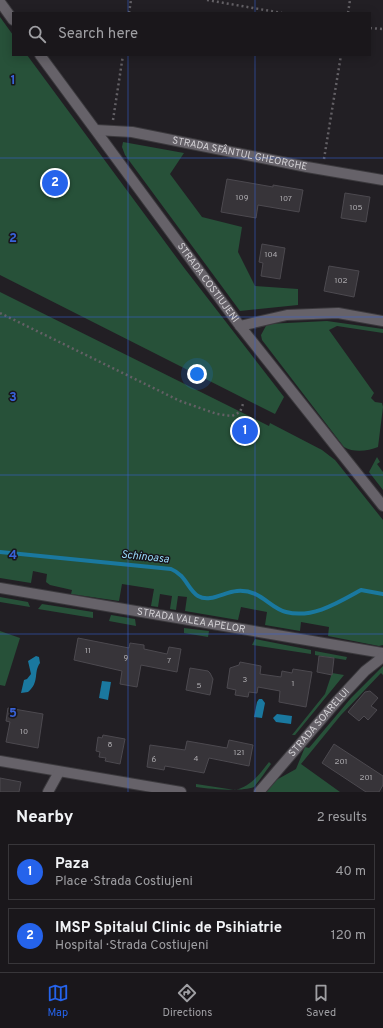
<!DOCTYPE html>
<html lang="en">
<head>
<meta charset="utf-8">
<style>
	:root { --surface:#1a171b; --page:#272428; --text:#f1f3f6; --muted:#9f9fa3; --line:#38363a; --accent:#2563eb }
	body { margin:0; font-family:Overpass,sans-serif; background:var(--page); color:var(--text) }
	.you { position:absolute; left:197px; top:374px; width:14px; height:14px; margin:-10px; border:3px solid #fff; border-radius:50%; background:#1a73e8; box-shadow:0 0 0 6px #1a73e833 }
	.badge { display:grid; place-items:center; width:26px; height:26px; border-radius:50%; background:var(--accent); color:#fff; font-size:13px; font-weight:700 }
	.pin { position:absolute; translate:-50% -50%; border:2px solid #fff; box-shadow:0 1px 4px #0006 }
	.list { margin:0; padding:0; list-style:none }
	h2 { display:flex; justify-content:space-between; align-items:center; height:52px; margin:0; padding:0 16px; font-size:17px }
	h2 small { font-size:13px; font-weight:400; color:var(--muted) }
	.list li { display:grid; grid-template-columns:26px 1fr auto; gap:12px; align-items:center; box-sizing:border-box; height:56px; margin:0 8px 8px; padding:0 8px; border:1px solid var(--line); border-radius:0px }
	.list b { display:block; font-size:15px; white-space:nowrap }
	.list p { margin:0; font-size:13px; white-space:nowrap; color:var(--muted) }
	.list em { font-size:13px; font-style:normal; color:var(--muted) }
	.icon { flex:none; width:22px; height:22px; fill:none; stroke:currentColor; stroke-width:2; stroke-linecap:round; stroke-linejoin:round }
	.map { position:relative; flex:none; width:383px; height:792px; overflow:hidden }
	.search { position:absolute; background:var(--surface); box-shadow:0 2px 10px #0003; left:12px; right:12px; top:12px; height:44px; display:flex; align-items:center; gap:10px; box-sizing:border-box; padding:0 14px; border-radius:0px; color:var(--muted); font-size:15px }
	.sheet { height:180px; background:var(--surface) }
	nav { display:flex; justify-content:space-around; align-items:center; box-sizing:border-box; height:56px; border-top:1px solid var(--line); background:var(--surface); font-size:11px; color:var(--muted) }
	nav a { display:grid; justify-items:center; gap:2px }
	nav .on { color:var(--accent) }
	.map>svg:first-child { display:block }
	.green { fill:#275139 }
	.water { fill:#1a789f }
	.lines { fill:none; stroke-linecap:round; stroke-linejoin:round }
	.stream { stroke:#1a789f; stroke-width:4 }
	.building { fill:#373439; stroke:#4c494f }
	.minor-casing { stroke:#3b393d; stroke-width:12 }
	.path { stroke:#636065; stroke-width:2.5; stroke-dasharray:2 3; stroke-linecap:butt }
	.minor { stroke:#666269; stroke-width:10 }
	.grid { fill:none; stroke:#3862d8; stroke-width:1; stroke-opacity:0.55 }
	.labels { text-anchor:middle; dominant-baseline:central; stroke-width:3; stroke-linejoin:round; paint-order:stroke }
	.number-label { font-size:8px; fill:#acaaae }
	.street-label { font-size:10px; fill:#d3d1d5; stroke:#18161b }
	.water-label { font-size:11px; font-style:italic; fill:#97d7f8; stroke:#18161b }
	.grid-label { font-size:13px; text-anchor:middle; font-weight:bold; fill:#3862d8; stroke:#18161b; stroke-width:3; stroke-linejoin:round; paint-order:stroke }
</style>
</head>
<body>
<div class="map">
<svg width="383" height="792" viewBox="0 0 383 792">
	<rect width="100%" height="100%" fill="#221f24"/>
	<g class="green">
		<path d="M0 17 13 35V55H27L185 269 284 397 275 414 0 275Z"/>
		<path d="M123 142 184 153 170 174 202 217 242 227 238 252 255 286 298 289V305L240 311 125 155 122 147Z"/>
		<path d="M0 292 269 426 270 423 322 450 335 460 383 520V645L379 646 328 636 329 627 301 622 300 631 265 625 267 612 241 607 238 620 185 611 187 597 178 596 176 610 170 609 172 596 160 594 158 607 151 606 154 589 122 584 119 601 71 594 72 590 50 585 46 582 47 574 33 571 31 583 0 578Z"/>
		<path d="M327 321 383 329V333L337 326 329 330 374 393 371 398 375 402 382 403 383 407 378 447C368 451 354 453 344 447L262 340 261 335 267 324Z"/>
		<path d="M377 457 380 462 377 464 383 472V490L369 472Z"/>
		<path d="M0 597 28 602 30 607 0 602Z"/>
		<path d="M42 604 93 612V618L38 609Z"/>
		<path d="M111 615 135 619 136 626 109 621Z"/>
		<path d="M184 628 209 631 208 637 184 633Z"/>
		<path d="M0 631 20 638 5 686 0 685Z"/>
		<path d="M255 639 311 650V654L252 645Z"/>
		<path d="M315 651 347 657 346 660 315 655Z"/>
		<path d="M383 666V675L381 673 341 715 301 764 340 792H264L269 784 296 769 305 747 309 748 351 698Z"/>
		<path d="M332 673 344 675 295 735H292L325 694Z"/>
		<path d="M269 762 271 764C265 772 260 780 254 787 241 792 212 789 196 787V784L235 790C251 786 259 775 269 762Z"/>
	</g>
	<g class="water">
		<path d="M36 656 39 657 40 663C33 673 40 682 28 692L21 693 24 680 27 679 31 674 28 661Z"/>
		<path d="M102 681 111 682 108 700 99 698Z"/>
		<path d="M259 699H262L265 703 262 718 254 717 257 702Z"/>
		<path d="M277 714 292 716 291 724 276 722 273 718Z"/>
	</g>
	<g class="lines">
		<path class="stream" d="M0 552 171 569C186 575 188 590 198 596 210 603 224 592 237 591 261 589 269 608 286 612 313 619 339 602 361 590L383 594"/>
	</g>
	<g class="building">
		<path d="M227 179 273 187V185L303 190 299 212 258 205 256 218 221 212Z"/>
		<path d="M345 193 370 197 366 222 341 218Z"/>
		<path d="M262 244 285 248 280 279 261 276 263 263 259 262Z"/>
		<path d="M329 266 359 271 354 297 324 291Z"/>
		<path d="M243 420 254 425 248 438 237 433Z"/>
		<path d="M78 638 129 648 130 643 144 645V649L167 654 169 647 181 649 177 672 141 665 137 687 120 684 122 671 74 660Z"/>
		<path d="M319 656 334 658 332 675 317 672Z"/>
		<path d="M240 662 261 666 260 674 281 677 282 671 292 673 293 669 312 672 306 707 279 702 280 691 258 687 257 693 249 692 248 697 235 695 236 690 227 688 230 668 239 665Z"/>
		<path d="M190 668 208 671 210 673 213 679 210 695 186 690Z"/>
		<path d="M370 691 378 698 371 706 377 710 368 720 364 716 359 721 348 712 365 692Z"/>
		<path d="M8 708 43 714 38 748 6 742 10 722 6 721Z"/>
		<path d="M103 735 125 739 120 764 105 761 106 758 99 757 100 752 96 751 98 737 102 738Z"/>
		<path d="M229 740 253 745 249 766 209 758 204 773 165 766 164 770 147 767 150 745 185 750 187 741 227 748Z"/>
		<path d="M334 744 383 776V785L379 792H366L322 763Z"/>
		<path d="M0 778 21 782 19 792H0Z"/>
	</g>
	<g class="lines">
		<defs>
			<g id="minor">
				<path d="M0 2 13 20"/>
				<path id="s1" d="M40 55 240 326 383 506"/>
				<path id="s2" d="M96 130 132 132 307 167 383 180"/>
				<path d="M240 326 287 315 338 313 383 321"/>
				<path id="s3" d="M0 588 383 653"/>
				<path d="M0 761 181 792"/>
				<path d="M48 792 59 772"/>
				<path id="s4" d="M259 792 338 700 365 671 383 657"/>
			</g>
		</defs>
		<use href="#minor" class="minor-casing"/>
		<g class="path">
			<path d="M207 0 282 13"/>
			<path d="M129 13 131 0"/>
			<path d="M348 13 350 0"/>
			<path d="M370 28 383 29"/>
			<path d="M113 120 123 55"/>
			<path d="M324 159 341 55"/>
			<path d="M0 313 180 401 217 414 232 416 240 412 243 404"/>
		</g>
		<use href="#minor" class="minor"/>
	</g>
	<path class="grid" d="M128 0V13M255 0V13M128 55V792M255 55V792M0 158H383M0 317H383M0 475H383M0 634H383"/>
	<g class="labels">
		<g class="number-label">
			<text x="242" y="198">109</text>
			<text x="286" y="199">107</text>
			<text x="356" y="208">105</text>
			<text x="271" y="255">104</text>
			<text x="341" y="281">102</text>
			<text x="88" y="651">11</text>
			<text x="126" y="658">9</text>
			<text x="169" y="661">7</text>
			<text x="245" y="680">3</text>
			<text x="293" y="684">1</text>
			<text x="199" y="686">5</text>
			<text x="24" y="732">10</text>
			<text x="110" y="745">8</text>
			<text x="239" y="753">121</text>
			<text x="196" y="759">4</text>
			<text x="154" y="760">6</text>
			<text x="341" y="762">201</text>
			<text x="366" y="778">201</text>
		</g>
		<g class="street-label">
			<text stroke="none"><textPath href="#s2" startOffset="146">STRADA SFÂNTUL GHEORGHE</textPath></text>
			<text stroke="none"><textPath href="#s1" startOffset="283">STRADA COSTIUJENI</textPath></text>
			<text stroke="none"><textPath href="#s3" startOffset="194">STRADA VALEA APELOR</textPath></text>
			<text stroke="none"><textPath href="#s4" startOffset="92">STRADA SOARELUI</textPath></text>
		</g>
		<g class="water-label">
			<text transform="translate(145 557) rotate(6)">Schinoasa</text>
		</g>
	</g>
	<g class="grid-label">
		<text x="13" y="84">1</text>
		<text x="13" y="242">2</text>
		<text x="13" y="401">3</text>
		<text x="13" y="559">4</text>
		<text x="13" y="717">5</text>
	</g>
</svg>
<div class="you"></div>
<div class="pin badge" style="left:245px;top:431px">1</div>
<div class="pin badge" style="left:55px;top:183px">2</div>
<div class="search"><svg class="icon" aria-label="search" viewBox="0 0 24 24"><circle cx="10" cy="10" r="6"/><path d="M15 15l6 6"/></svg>Search here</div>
</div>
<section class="sheet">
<h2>Nearby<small>2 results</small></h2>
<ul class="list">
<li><span class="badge">1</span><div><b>Paza</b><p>Place · Strada Costiujeni</p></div><em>40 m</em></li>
<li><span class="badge">2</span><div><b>IMSP Spitalul Clinic de Psihiatrie</b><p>Hospital · Strada Costiujeni</p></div><em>120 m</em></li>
</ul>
</section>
<nav>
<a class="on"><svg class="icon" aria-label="map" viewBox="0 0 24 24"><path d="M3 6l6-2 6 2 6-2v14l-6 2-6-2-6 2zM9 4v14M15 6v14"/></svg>Map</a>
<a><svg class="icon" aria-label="directions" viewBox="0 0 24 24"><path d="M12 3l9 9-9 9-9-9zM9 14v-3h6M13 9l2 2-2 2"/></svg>Directions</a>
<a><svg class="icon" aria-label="saved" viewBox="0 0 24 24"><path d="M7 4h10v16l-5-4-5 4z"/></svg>Saved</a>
</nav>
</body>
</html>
